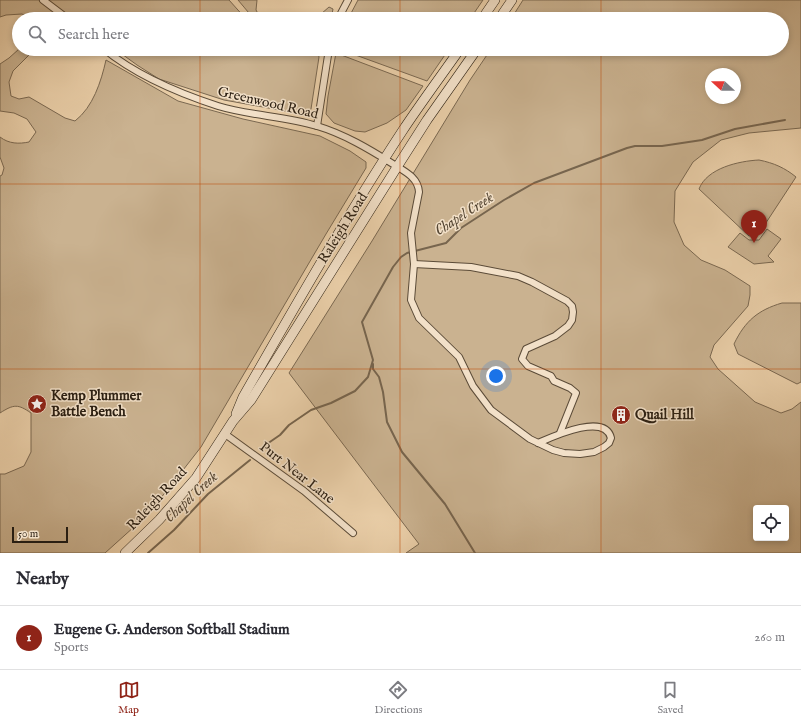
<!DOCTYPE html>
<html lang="en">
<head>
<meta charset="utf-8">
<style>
	:root { --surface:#fff; --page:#f7f7f7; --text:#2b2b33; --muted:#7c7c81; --line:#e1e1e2; --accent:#8f2418 }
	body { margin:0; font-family:"IM FELL English",serif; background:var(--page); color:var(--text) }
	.controls { position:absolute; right:12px; bottom:12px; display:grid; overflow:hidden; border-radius:4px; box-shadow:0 2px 6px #0003 }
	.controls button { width:36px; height:36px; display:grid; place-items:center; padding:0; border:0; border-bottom:1px solid var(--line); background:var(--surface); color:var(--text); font:20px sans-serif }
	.compass { position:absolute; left:705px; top:68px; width:36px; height:36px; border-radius:50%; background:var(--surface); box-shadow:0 2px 6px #0003; rotate:291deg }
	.scale { position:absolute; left:12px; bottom:10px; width:56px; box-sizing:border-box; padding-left:4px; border:2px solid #2b1f12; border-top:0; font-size:11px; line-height:14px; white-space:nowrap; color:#2b1f12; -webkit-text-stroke:3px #f2e0c8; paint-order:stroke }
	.you { position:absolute; left:496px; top:376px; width:14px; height:14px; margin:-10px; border:3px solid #fff; border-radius:50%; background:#1a73e8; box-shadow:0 0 0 6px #1a73e833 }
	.badge { display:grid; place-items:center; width:26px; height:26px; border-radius:50%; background:var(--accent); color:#fff; font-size:13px; font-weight:700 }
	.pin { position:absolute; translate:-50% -33px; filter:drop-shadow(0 1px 2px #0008) }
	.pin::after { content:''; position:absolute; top:21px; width:14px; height:12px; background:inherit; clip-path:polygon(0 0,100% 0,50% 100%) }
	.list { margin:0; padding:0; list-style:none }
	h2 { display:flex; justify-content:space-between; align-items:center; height:52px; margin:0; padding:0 16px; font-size:17px }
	h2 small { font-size:13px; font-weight:400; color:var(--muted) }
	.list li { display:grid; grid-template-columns:26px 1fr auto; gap:12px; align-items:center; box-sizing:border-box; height:64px; padding:0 16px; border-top:1px solid var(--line) }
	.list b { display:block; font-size:15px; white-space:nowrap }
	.list p { margin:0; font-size:13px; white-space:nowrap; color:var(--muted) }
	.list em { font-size:13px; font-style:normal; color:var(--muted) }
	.icon { flex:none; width:22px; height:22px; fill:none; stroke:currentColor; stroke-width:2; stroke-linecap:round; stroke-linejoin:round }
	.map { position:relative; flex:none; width:801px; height:553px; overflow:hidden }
	.search { position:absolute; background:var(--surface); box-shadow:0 2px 6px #0003; left:12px; right:12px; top:12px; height:44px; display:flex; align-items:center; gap:10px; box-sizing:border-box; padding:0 14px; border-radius:22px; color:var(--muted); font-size:15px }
	.sheet { height:116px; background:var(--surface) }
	nav { display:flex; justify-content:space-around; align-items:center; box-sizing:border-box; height:56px; border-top:1px solid var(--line); background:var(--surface); font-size:11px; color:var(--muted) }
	nav a { display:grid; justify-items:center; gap:2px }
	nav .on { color:var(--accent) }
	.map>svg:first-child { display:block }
	.green { fill:#cab290; stroke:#7a6851; fill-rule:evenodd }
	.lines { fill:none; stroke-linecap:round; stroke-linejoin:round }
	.stream { stroke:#77654e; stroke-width:2 }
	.minor-casing { stroke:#5b4b38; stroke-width:8 }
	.secondary-casing { stroke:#2b1f12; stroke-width:10 }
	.minor { stroke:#f2e0c8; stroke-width:6 }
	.secondary { stroke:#f2e0c8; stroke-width:9 }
	.grid { fill:none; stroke:#c24d0d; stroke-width:1; stroke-opacity:0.55 }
	.labels { text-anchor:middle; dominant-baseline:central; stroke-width:3; stroke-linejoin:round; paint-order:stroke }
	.street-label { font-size:14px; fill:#2b1f12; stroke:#f2e0c8 }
	.poi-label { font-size:14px; font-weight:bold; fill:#2b1f12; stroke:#f2e0c8; text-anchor:start }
	.water-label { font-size:15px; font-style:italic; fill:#574835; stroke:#f2e0c8 }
</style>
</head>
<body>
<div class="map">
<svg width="801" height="553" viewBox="0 0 801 553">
	<rect width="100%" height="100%" fill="#ebd0aa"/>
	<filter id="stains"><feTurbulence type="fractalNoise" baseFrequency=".005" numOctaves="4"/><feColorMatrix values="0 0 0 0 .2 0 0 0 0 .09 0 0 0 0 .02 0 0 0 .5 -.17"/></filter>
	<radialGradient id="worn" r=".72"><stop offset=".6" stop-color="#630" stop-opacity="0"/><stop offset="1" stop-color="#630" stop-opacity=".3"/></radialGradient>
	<g class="green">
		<path d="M0 0H229L246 19H78L68 14C60 18 51 22 43 16L32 19 22 14 6 15 0 17Z"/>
		<path d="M238 0H257L256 10 261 19H254Z"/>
		<path d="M358 0H483L470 19H348Z"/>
		<path d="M523 0H801V128L749 133 721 140 693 162 675 191 674 222 684 245 701 260 725 270 750 286V295L748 306 714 345 710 357 718 369 755 402 781 413 792 409 801 402V553H406L419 544 289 373 372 241 470 80 491 49H782V19H511ZM711 74H735V98H711ZM756 508H786V538H756Z"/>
		<path d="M329 7 333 9 331 19H320L321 14Z"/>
		<path d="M19 49H35L13 71 9 82 11 96 19 99 29 97 65 118 75 121C93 107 101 82 106 60L178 101 243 119 320 136 350 151 366 162V168L326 234 201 447 169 488 145 517 105 553H0V474H5L24 466 31 452V413C18 404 14 404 0 413V176L2 175 4 168 0 157V137C9 144 19 144 29 142L36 132 27 119 14 113 0 111V64L9 58Z"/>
		<path d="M115 49H317L319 57 311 109 307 115 224 100 159 79 137 65Z"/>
		<path d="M339 49H449L427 81Z"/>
		<path d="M336 53 423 86 406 110 387 123 365 132 355 131 334 123 326 114 328 96Z"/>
		<path d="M759 160C774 163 785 168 796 177L758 235 749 236 699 189C707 168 739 161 759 160Z"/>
		<path d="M767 229 781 239 768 256 774 262 754 264 728 247 740 233 749 240H759Z"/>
		<path d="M782 303H801V382L797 384 738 354 734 344C745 321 758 310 782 303Z"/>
	</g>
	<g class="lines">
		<g class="stream">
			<path d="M373 364V369L379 377 383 392 387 422 402 452 445 504 475 553"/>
			<path d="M264 446 280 435 289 425 311 410 331 403 355 391 368 377 373 360 362 322 393 267 401 257 407 253 446 243 461 228 504 200 534 183 627 148 635 146H662L702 140 735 129 785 120"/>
			<path d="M148 553 174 530 208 494 250 460"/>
		</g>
		<defs>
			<g id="minor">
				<path d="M43 0 68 19"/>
				<path d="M338 19 348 0"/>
				<path d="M104 49C137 76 178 93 218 106 251 116 285 116 317 126 344 134 369 149 393 164 404 171 418 177 419 192L411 233 414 264 411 300 419 318 459 357 473 386 491 410 530 439 553 450 564 453 580 454 594 452 604 447 609 443 611 438C605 412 552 437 538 443"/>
				<path d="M317 126 329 49"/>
				<path d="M414 264 471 267 518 276 532 282 567 301 572 306 573 312 572 320 568 326 555 336 526 349 522 359 528 366 551 376 554 381 570 388 576 393 560 433"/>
				<path d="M225 434 304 491 353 533"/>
			</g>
			<g id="secondary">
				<path d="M482 19 495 0"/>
				<path d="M499 19 512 0"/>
				<path d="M236 414 243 397C294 308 346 217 403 130 421 103 441 76 460 49"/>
				<path d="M125 553 159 520 196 478 233 421 251 400 397 167 427 120 477 49"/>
			</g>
		</defs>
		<use href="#minor" class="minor-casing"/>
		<use href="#secondary" class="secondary-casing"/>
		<use href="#minor" class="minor"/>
		<use href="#secondary" class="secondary"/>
	</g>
	<path class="grid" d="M200 0V19M400 0V19M601 0V19M200 49V553M400 49V553M601 49V553M0 184H801M0 369H801"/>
	<defs>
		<symbol id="sight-disc" viewBox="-11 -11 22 22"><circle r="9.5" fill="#8f2418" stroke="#f2e0c8"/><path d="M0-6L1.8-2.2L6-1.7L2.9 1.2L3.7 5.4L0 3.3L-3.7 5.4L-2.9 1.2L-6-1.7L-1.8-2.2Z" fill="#fff"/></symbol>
		<symbol id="building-disc" viewBox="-11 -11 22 22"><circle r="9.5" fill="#8f2418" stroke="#f2e0c8"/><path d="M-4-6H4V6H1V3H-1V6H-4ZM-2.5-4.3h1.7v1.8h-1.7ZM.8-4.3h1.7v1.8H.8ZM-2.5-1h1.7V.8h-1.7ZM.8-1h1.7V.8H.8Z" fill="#fff"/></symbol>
	</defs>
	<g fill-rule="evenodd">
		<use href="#sight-disc" x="26" y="393" width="22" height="22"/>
		<use href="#building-disc" x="610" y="404" width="22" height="22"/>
	</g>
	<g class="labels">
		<g class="street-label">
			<text transform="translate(268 103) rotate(13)">Greenwood Road</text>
			<text transform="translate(343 228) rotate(-58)">Raleigh Road</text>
			<text transform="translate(297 473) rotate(38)">Purt Near Lane</text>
			<text transform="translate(157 499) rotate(-47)">Raleigh Road</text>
		</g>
		<g class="poi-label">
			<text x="51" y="396">Kemp Plummer<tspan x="51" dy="16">Battle Bench</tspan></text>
			<text x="635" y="415">Quail Hill</text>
		</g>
		<g class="water-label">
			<text transform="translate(464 214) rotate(-33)">Chapel Creek</text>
			<text transform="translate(191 497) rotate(-43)">Chapel Creek</text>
		</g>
	</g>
	<rect width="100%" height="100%" filter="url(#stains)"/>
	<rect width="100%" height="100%" fill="url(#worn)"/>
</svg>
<div class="controls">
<button><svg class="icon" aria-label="locate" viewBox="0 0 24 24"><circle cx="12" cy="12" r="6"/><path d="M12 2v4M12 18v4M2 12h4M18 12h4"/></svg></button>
</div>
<svg class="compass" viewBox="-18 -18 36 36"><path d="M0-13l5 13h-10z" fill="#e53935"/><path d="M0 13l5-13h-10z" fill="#7c7c81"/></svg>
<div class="scale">50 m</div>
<div class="you"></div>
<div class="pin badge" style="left:754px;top:243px">1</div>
<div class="search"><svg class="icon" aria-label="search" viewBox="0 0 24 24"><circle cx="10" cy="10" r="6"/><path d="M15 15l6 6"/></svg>Search here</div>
</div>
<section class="sheet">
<h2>Nearby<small></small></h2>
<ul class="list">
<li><span class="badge">1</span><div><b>Eugene G. Anderson Softball Stadium</b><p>Sports</p></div><em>260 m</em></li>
</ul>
</section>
<nav>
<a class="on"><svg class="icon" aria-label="map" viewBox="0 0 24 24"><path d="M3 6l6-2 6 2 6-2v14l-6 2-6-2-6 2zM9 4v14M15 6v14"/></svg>Map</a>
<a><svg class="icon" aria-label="directions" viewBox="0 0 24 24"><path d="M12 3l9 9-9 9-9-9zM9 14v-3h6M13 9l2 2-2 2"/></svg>Directions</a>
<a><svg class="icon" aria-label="saved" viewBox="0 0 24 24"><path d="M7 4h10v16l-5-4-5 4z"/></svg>Saved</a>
</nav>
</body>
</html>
